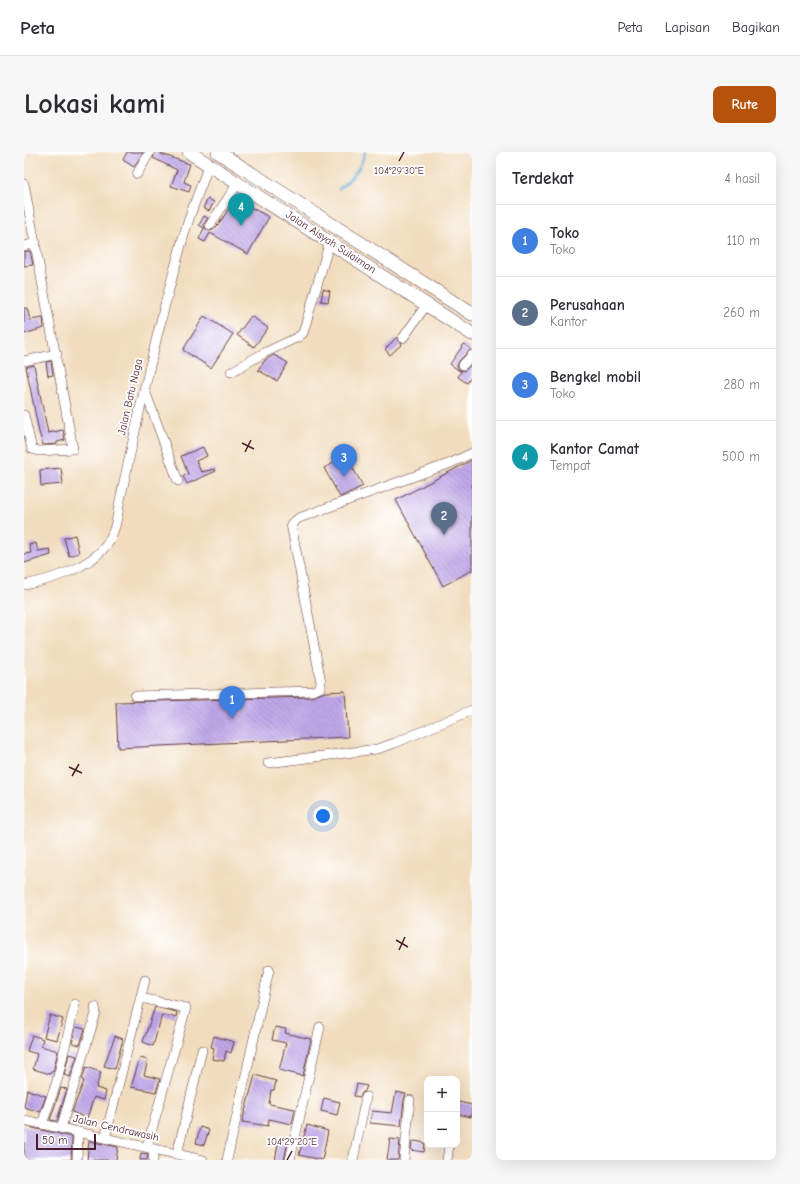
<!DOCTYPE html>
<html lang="id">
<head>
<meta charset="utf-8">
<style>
	:root { --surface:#fff; --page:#f7f7f7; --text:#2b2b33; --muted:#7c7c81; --line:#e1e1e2; --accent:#b45309 }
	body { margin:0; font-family:"Comic Neue",sans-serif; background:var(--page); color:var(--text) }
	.controls { position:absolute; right:12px; bottom:12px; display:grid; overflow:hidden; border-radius:8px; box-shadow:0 4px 16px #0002 }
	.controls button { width:36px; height:36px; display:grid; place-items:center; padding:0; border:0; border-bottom:1px solid var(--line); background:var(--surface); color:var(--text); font:20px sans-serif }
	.scale { position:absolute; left:12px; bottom:10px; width:60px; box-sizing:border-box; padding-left:4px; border:2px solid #4a1f2b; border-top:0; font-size:11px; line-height:14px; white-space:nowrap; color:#4a1f2b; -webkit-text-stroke:3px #fff; paint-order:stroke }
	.you { position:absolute; left:299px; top:664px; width:14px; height:14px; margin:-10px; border:3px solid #fff; border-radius:50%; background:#1a73e8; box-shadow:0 0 0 6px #1a73e833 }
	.badge { display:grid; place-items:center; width:26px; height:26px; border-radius:50%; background:var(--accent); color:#fff; font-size:13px; font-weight:700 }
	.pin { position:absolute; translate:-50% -33px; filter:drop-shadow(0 1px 2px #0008) }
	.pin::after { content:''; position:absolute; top:21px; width:14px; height:12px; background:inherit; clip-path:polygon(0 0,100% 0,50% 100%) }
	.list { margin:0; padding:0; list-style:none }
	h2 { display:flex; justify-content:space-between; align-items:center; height:52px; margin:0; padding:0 16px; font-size:17px }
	h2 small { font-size:13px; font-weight:400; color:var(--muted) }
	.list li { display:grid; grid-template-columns:26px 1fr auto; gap:12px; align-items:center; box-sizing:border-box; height:72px; padding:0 16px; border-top:1px solid var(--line) }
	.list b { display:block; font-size:15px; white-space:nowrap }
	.list p { margin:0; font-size:13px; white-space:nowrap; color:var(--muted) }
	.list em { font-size:13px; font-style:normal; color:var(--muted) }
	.map { position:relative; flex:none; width:448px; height:1008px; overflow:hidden; border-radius:8px }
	header { display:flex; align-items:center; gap:24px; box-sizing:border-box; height:56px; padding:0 20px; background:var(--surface); border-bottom:1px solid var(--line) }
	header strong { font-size:19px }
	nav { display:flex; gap:22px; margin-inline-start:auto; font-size:14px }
	.intro { display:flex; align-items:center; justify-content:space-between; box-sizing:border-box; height:96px; padding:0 24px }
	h1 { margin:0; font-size:28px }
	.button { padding:10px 18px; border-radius:8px; background:var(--accent); color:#fff; font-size:14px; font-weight:700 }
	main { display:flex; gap:24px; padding:0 24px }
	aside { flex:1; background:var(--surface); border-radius:8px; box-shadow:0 4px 16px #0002 }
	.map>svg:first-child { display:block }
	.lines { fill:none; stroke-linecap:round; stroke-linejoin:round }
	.stream { stroke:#5baad5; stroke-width:2.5 }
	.building { fill:url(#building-back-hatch) }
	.minor-casing { stroke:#633c41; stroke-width:10 }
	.highway-casing { stroke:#633c41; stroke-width:14 }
	.minor { stroke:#fff; stroke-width:9 }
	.highway { stroke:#fff; stroke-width:13 }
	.ticks { fill:none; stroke:#4a1f2b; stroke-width:1.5 }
	.labels { text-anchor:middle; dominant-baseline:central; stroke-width:3.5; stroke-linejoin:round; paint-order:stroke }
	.street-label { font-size:11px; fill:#4a1f2b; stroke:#fff }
	.ticks-label { font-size:10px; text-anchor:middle; fill:#4a1f2b; stroke:#fff; stroke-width:3.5; stroke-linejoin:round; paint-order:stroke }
</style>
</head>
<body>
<header>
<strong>Peta</strong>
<nav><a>Peta</a><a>Lapisan</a><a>Bagikan</a></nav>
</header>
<div class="intro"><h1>Lokasi kami</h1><a class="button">Rute</a></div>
<main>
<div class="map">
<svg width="448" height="1008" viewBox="0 0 448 1008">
	<defs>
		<pattern id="building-back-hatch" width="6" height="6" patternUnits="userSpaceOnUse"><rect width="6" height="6" fill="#bfa7e9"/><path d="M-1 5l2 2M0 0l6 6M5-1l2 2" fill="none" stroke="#9d87bd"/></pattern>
	</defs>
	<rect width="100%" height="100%" fill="#fff"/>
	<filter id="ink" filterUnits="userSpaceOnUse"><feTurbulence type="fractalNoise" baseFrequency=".025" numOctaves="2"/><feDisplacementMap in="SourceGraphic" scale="8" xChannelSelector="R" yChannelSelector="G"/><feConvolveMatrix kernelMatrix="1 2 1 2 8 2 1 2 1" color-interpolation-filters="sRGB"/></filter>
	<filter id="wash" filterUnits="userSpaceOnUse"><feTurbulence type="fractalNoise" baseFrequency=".012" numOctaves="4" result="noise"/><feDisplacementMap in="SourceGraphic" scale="16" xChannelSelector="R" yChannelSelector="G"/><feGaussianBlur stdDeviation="0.9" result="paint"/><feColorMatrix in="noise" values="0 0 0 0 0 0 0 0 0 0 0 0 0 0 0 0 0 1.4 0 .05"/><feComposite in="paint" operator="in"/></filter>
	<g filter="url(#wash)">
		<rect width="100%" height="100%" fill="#f1ddbe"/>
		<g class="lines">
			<path class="stream" d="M315 37C328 26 337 17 341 0"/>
		</g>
		<g id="blocks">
			<g class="building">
				<path d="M103 0H119L110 15 99 8Z"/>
				<path d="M132 0H138L137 2 166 12 160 30 167 33 165 40 147 34 153 18 129 6Z"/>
				<path d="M184 47 190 50 185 59 179 56Z"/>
				<path d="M211 47 245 65 224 102 186 81 181 90 175 87 180 76 175 73 180 64 184 66 180 72 181 76 185 79 189 78 195 72Z"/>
				<path d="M4 99H6L9 113 0 114V100Z"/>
				<path d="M299 137 306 139 304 150 297 149Z"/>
				<path d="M0 156H3L6 168 19 166 20 176 0 182Z"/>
				<path d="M180 164 209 182 187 216 159 198Z"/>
				<path d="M227 164 244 176 230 195 213 183Z"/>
				<path d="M373 185 374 189 378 192 366 203 361 197Z"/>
				<path d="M440 192 447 197 435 209 433 214 435 218 440 219 448 212V224L443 231 434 225 437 220 426 212Z"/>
				<path d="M250 203 264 211 253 229 234 218 241 208Z"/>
				<path d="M27 209 29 223 24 224 22 210Z"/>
				<path d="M10 213 24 281 39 278 41 288 33 290V292L19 293 15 280 2 215Z"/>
				<path d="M179 295 183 304 172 309 177 320 191 317 192 319 163 332 159 324 164 322 157 304Z"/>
				<path d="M322 304 339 334 316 345 300 316Z"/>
				<path d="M448 308V418L419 434 372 348Z"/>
				<path d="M37 316 39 332 17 334 16 318Z"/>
				<path d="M51 383 55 401 45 404 40 386Z"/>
				<path d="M12 391 14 399 26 397 27 403 0 411V402L7 401 5 393Z"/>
				<path d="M321 539 324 585 94 596 92 550 288 545 301 540Z"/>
				<path d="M131 855 153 860 152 865 138 863 129 894 119 890Z"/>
				<path d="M26 863 39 867 33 888 20 885Z"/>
				<path d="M52 875 61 877 56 893 48 891Z"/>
				<path d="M251 875 262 877 261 881 287 887 279 924 255 918 262 891 248 888Z"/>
				<path d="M8 883 19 887 17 894 34 899 29 920H27L26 922 9 917 13 902 3 899Z"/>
				<path d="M91 884 99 887 91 917 80 914Z"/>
				<path d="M190 884 210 890 207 901 202 899 200 909 188 907 190 896 187 895Z"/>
				<path d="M45 902 53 904 46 925 40 923Z"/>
				<path d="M116 906 124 908 120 923 136 927 132 940 107 935Z"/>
				<path d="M62 915 77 920 72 936 82 939 80 948 70 945 63 966 48 960 60 929 58 928Z"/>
				<path d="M231 923 252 929 250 938H247L245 952 271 957 268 972 245 967 244 974 218 970Z"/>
				<path d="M333 932 343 934 341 939 338 941 336 945 330 944Z"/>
				<path d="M37 936 43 937 33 969 26 968Z"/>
				<path d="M3 938 22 944 16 960 0 955Z"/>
				<path d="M372 940 382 942 380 947 377 974 346 971 348 959 368 961Z"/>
				<path d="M300 946 316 950 313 963 297 959Z"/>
				<path d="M435 950 448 953 447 965 433 962Z"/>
				<path d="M283 973 304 979 298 1008 275 1003Z"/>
				<path d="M0 974 48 985 47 1008H0Z"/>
				<path d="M176 975 185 978 180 993 172 991Z"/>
				<path d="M255 987 264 989 260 1008H251Z"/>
				<path d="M366 987 376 988 374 1008H363Z"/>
				<path d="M65 989 94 995 92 1008H63Z"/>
				<path d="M391 989 401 991 400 1000 387 998 388 990Z"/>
				<path d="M117 1001 124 1002 123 1008H116Z"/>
			</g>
		</g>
	</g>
	<g filter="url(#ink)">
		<use href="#blocks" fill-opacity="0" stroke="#633c41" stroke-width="1"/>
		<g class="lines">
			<defs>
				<g id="minor">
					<path d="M113 22 126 0"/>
					<path d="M0 32 49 297 15 299 8 297 0 263"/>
					<path d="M186 73 214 31"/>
					<path d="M0 94 12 91"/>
					<path d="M379 186 403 152"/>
					<path d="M0 209 33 202"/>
					<path d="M439 213 448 203"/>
					<path d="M207 220 240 201 274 185 279 181 306 89"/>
					<path d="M120 236 154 329"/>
					<path d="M0 433C15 430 30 426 44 420 78 405 91 391 95 353 114 265 133 177 158 90 165 63 176 38 185 12"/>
					<path d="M111 544 288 539 296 536 297 530 267 372 275 366 427 311 448 301"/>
					<path d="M244 611 353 597 371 591 448 558"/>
					<path d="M117 846 162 856 123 995"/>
					<path d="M0 968 179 1008"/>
					<path d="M18 972 33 929 51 852"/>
					<path d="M37 976 72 861 71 855"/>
					<path d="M81 986 121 828"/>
					<path d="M153 1002 178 898"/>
					<path d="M53 1008 54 980"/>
					<path d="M129 1008 130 997"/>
					<path d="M203 1008 245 818"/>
					<path d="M266 1008 296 875"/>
					<path d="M329 1008 342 945"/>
					<path d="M380 1008 386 948"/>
					<path d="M423 1008 425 993"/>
				</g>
				<g id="highway">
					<path d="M165 0 448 182"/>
					<path d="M194 0 448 162"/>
				</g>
			</defs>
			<use href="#minor" class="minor-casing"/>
			<use href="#highway" class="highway-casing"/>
			<use href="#minor" class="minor"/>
			<use href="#highway" class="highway"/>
		</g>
	</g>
	<path class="ticks" d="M375 9 380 0M218 291 230 297M221 300 227 288M45 615 58 621M48 624 55 612M372 788 384 795M375 798 381 785M263 1008 268 999"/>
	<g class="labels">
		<g class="street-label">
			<text transform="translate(307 90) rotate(33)">Jalan Aisyah Sulaiman</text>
			<text transform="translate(106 245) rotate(-77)">Jalan Batu Naga</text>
			<text transform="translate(92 976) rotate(13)">Jalan Cendrawasih</text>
		</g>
	</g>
	<g class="ticks-label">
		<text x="375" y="22">104°29'30"E</text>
		<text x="268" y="993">104°29'20"E</text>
	</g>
</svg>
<div class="controls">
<button>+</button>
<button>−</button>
</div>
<div class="scale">50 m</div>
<div class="you"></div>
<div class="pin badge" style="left:208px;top:567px;background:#3f7fe0">1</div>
<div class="pin badge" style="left:420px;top:383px;background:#5c6f8a">2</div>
<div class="pin badge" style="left:320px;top:325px;background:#3f7fe0">3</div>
<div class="pin badge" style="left:217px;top:74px;background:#0f9aa8">4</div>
</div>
<aside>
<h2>Terdekat<small>4 hasil</small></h2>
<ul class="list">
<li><span class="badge" style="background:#3f7fe0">1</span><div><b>Toko</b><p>Toko</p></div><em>110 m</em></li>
<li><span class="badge" style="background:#5c6f8a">2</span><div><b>Perusahaan</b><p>Kantor</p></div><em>260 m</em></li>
<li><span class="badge" style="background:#3f7fe0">3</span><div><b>Bengkel mobil</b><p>Toko</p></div><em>280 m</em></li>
<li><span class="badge" style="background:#0f9aa8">4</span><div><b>Kantor Camat</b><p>Tempat</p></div><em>500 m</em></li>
</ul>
</aside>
</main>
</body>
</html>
